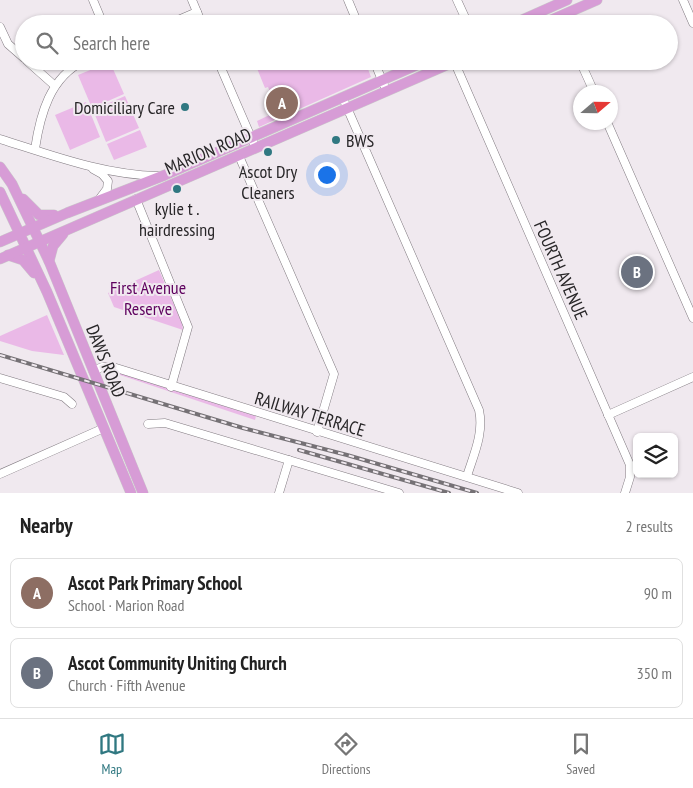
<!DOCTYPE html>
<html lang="en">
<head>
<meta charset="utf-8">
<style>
	:root { --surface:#fff; --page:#f2f2f2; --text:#222; --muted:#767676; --line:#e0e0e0; --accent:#307881 }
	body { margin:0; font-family:"PT Sans Narrow",sans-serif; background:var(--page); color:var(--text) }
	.controls { position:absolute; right:15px; bottom:15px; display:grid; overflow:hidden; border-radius:8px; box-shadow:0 1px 4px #0004 }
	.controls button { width:45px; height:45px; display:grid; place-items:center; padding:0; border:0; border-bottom:1px solid var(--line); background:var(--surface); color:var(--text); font:25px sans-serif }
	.compass { position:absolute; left:573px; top:85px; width:45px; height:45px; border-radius:50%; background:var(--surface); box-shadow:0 1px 4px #0004; rotate:70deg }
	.you { position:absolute; left:326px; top:174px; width:18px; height:18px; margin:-12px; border:4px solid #fff; border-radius:50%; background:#1a73e8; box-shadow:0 0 0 8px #1a73e833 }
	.badge { display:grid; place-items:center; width:32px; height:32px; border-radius:50%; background:var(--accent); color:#fff; font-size:16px; font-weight:700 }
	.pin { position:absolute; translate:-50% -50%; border:2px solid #fff; box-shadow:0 1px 5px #0006 }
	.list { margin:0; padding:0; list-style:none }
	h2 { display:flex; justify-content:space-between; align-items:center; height:65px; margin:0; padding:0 20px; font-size:21px }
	h2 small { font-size:16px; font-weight:400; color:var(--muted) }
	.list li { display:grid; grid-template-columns:32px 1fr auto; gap:15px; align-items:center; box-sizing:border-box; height:70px; margin:0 10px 10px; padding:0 10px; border:1px solid var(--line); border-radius:8px }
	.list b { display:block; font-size:19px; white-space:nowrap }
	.list p { margin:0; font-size:16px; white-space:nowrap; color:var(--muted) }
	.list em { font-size:16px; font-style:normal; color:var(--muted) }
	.icon { flex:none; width:28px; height:28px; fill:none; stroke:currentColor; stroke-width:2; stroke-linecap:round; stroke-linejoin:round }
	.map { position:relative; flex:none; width:693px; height:493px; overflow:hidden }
	.search { position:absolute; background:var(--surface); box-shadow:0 1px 4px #0004; left:15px; right:15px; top:15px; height:55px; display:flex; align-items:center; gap:12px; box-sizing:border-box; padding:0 18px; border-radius:28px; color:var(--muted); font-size:19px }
	.sheet { height:225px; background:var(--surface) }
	nav { display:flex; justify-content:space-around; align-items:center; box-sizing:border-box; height:70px; border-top:1px solid var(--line); background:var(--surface); font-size:14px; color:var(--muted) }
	nav a { display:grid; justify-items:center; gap:2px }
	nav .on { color:var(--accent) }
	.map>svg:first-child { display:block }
	.green { fill:#eab9e7 }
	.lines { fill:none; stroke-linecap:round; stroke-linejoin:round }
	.minor-casing { stroke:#817a80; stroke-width:9 }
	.major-casing { stroke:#cbcbcb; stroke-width:11 }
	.minor { stroke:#fff; stroke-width:8 }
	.major { stroke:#d79cd6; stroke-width:10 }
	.rail-casing { stroke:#757175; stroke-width:4 }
	.rail { stroke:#f0e9ef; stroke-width:2; stroke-dasharray:5.5; stroke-linecap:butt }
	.poi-dot { fill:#307881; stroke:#f0e9ef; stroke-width:2 }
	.labels { text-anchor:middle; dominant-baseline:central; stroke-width:4; stroke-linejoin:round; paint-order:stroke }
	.poi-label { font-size:18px; fill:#282628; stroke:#f0e9ef }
	.street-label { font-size:18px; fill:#282628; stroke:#f0e9ef }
	.park-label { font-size:18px; fill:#5e015e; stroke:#f0e9ef }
</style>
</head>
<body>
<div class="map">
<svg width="693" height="493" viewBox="0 0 693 493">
	<rect width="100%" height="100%" fill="#f0e9ef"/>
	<g class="green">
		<path d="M254 61H279L282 68 300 61H365L371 77 259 127 257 121 278 111 268 87 265 88Z"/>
		<path d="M110 62 124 94 92 108 78 75Z"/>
		<path d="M125 96 139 128 106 142 93 110Z"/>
		<path d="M86 102 100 137 70 150 55 115Z"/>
		<path d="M140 130 147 147 114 160 107 144Z"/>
		<path d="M159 270 182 323 183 330 114 307 108 293Z"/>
		<path d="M47 315 64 355 32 351 0 341V336Z"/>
		<path d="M110 370 256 416 255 420 114 373 104 376 102 372Z"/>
	</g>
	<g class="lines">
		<defs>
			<g id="minor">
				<path d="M93 0 103 24"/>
				<path d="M192 0 202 24"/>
				<path d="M348 0 358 24"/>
				<path d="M457 0 468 24"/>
				<path d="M683 0 693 23"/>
				<path d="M169 24 197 12"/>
				<path d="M0 27 8 44 24 58"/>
				<path d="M27 61 54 85"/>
				<path d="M218 61 253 142"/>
				<path d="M374 61 384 85"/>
				<path d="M454 61 630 465V477L625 493"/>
				<path d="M580 61 594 92"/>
				<path d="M345 103 479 410C484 433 474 454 467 476"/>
				<path d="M607 122 693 318"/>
				<path d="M0 139C51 155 104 175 158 176"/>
				<path d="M35 149C40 115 50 77 84 61"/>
				<path d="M239 156 334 374 317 432"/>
				<path d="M93 169 102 174 108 181 107 189 98 201"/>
				<path d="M136 199 188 327 171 387"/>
				<path d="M93 371 102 367H113L518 493"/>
				<path d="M0 378 64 397 72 404"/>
				<path d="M608 415 693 377"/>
				<path d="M148 424 165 423 399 493"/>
				<path d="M0 474 104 428"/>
				<path d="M279 493 289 460"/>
			</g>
			<g id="major">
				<path d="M513 24 567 0"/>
				<path d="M542 24 597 0"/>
				<path d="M0 167 12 184 49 261 143 493"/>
				<path d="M0 192 47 292 131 493"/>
				<path d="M23 199 39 215H54"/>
				<path d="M0 242 67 213 165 175 426 61"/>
				<path d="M8 255 23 260 34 273"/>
				<path d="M0 259 456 61"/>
				<path d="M49 261 53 246 63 234"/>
			</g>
		</defs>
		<use href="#minor" class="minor-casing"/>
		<use href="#major" class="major-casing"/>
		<use href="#minor" class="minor"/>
		<use href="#major" class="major"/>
		<defs>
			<g id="rail">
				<path d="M0 355 243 428 347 455 477 493"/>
				<path d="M299 450 449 493"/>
			</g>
		</defs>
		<use href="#rail" class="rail-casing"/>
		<use href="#rail" class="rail"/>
	</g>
	<g class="poi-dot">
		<circle cx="185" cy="107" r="5"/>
		<circle cx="336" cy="140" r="5"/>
		<circle cx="268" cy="152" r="5"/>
		<circle cx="177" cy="189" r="5"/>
	</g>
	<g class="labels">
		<g class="poi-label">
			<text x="175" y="107" text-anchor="end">Domiciliary Care</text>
			<text x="346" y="140" text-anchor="start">BWS</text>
			<text x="268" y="171">Ascot Dry<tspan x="268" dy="21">Cleaners</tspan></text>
			<text x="177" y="208">kylie t .<tspan x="177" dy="21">hairdressing</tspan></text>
		</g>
		<g class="street-label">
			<text transform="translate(208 151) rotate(-23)">MARION ROAD</text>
			<text transform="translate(561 270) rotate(66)">FOURTH AVENUE</text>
			<text transform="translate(106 361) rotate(68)">DAWS ROAD</text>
			<text transform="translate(310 414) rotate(17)">RAILWAY TERRACE</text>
		</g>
		<g class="park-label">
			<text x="148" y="287">First Avenue<tspan x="148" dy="21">Reserve</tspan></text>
		</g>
	</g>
</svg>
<div class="controls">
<button><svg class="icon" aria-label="layers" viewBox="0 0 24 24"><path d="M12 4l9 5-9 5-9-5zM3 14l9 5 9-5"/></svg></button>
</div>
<svg class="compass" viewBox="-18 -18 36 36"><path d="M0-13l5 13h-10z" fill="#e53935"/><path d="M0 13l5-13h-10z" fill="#767676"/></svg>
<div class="you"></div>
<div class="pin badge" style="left:282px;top:103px;background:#8d6e63">A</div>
<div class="pin badge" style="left:637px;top:272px;background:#6b7280">B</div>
<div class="search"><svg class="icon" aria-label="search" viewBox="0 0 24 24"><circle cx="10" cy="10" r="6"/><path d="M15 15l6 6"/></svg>Search here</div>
</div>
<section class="sheet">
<h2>Nearby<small>2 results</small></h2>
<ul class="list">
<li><span class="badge" style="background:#8d6e63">A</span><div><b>Ascot Park Primary School</b><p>School · Marion Road</p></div><em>90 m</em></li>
<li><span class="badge" style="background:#6b7280">B</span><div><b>Ascot Community Uniting Church</b><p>Church · Fifth Avenue</p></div><em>350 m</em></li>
</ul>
</section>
<nav>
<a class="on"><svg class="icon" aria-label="map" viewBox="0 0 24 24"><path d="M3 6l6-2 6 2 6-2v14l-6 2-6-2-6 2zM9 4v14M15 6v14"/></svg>Map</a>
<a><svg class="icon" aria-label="directions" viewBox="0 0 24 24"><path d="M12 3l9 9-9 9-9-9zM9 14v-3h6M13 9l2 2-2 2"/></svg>Directions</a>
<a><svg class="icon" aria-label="saved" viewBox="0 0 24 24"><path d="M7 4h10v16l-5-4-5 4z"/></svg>Saved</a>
</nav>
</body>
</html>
